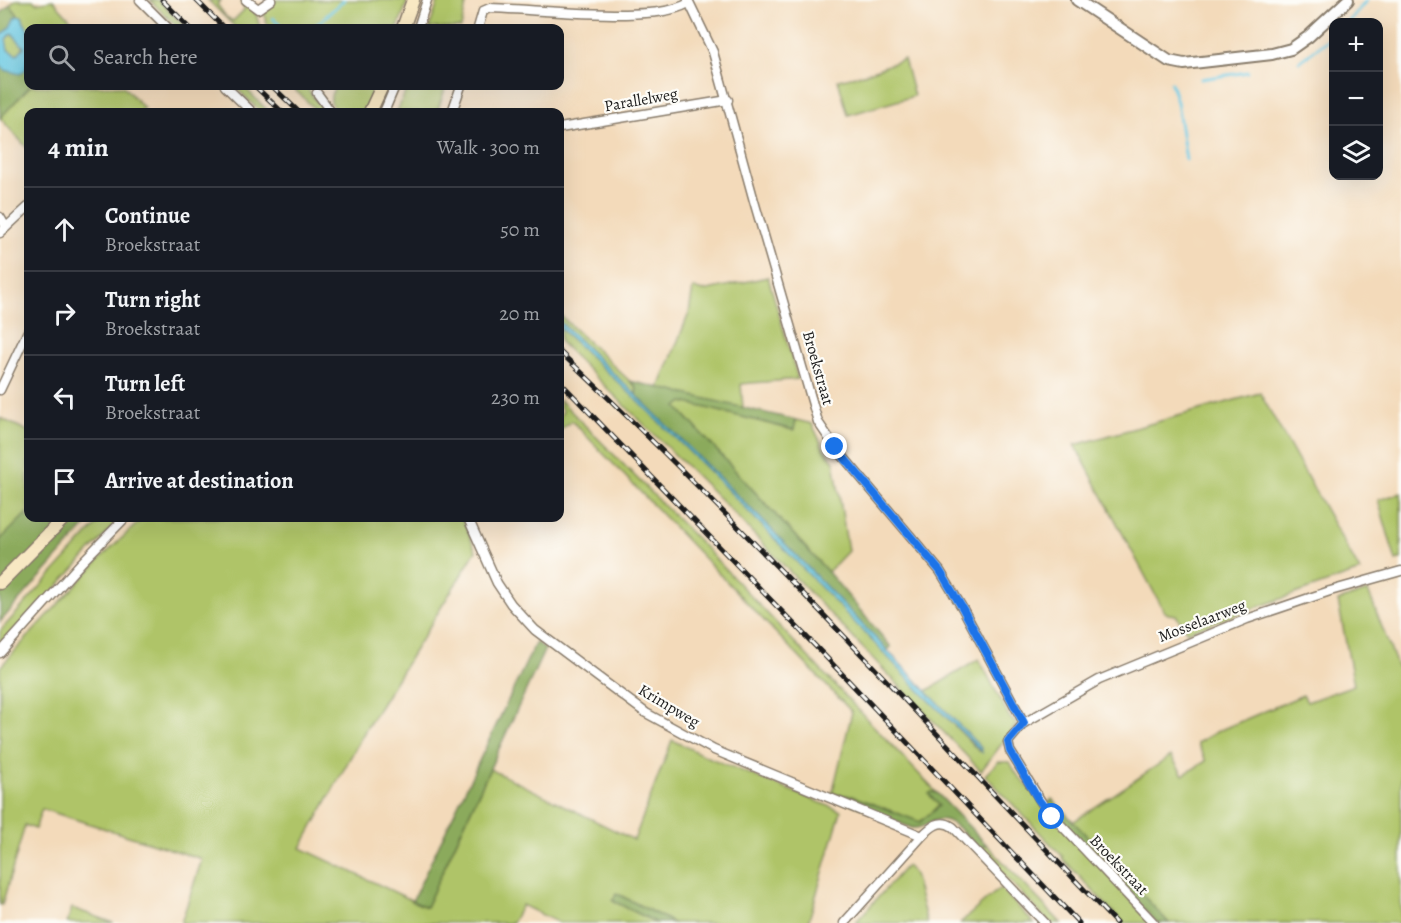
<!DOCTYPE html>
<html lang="en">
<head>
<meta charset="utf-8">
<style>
	:root { --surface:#171b24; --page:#242831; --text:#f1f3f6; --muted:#9ea1a6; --line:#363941 }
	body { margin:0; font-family:Alegreya,serif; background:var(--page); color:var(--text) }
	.controls { position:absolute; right:18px; top:18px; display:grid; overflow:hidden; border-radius:12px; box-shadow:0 6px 24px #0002 }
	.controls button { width:54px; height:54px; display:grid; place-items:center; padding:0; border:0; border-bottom:2px solid var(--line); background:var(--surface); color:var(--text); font:30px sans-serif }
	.stop { position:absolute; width:18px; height:18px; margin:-14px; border:4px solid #1a73e8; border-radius:50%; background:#fff }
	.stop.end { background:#1a73e8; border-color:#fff; box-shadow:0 2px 6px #0008 }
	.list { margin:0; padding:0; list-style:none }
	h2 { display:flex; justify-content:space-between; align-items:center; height:78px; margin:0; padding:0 24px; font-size:26px }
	h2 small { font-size:20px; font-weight:400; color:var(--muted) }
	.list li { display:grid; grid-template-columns:39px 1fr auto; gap:18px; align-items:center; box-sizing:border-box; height:84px; padding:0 24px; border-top:2px solid var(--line) }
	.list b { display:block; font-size:22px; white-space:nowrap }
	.list p { margin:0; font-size:20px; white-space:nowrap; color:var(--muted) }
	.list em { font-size:20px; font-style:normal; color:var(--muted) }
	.icon { flex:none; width:33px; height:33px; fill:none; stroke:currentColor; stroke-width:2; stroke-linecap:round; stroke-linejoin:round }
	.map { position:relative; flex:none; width:1401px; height:923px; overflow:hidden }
	.search { position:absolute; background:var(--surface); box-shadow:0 6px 24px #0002; left:24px; top:24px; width:540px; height:66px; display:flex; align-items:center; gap:15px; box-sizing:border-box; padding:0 21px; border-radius:12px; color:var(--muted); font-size:22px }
	.panel { position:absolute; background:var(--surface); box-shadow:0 6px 24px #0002; left:24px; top:108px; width:540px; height:414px; border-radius:12px }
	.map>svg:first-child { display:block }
	.green { fill:#afc468; stroke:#667042; stroke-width:1.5 }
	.forest { fill:#8baa5c; stroke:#54633c; stroke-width:1.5 }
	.water { fill:#64c7e2; stroke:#40727f; stroke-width:1.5; fill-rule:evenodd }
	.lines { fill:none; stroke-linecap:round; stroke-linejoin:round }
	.stream { stroke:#64c7e2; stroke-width:3 }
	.minor-casing { stroke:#887b6b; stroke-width:11 }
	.tertiary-casing { stroke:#887b6b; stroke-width:14 }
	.secondary-casing { stroke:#887b6b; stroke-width:15 }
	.minor { stroke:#fff; stroke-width:8 }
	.tertiary { stroke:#fff; stroke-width:10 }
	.secondary { stroke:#f8e8c3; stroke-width:12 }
	.rail-casing { stroke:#1c1c1c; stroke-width:5 }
	.rail { stroke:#fdfcf7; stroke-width:3; stroke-dasharray:9; stroke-linecap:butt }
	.route { stroke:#1a73e8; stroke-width:8 }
	.labels { text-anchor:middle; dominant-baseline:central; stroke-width:4.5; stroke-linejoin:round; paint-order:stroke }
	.street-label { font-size:16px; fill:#1c1c1c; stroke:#fdfcf7 }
</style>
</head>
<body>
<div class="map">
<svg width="1401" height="923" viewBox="0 0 1401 923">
	<rect width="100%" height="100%" fill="#fdfcf7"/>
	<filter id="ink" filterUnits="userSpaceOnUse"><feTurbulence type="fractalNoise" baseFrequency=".0167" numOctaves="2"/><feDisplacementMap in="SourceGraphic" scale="12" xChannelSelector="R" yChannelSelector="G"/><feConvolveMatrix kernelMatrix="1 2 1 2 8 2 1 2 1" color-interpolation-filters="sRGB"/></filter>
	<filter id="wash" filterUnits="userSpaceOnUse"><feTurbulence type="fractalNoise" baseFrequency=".008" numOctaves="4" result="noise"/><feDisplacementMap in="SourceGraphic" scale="24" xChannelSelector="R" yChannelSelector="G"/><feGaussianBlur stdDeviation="1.35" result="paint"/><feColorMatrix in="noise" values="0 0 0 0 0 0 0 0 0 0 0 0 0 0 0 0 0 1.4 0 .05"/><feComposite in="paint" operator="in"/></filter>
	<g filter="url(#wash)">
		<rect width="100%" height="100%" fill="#f3daba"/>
		<g class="green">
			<path d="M15 0H33L36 3 53 0 74 23 69 28 28 29 24 23 22 16H19L10 5Z"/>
			<path d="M150 0H158L186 28H178Z"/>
			<path d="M208 0H221L217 4 226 17 233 21 245 9 241 3 243 1 256 14 260 28H236Z"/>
			<path d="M276 0H408L398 28H271L266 23 264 13Z"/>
			<path d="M439 0H467L461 28H429Z"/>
			<path d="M11 33 23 44 24 47 17 55C9 53 5 48 6 39Z"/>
			<path d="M904 59 914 96 848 115 838 80 864 74Z"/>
			<path d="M30 86H123L144 108 139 112H28V149L0 118Z"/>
			<path d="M234 86H243L269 112H261Z"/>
			<path d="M291 86H307C309 94 320 104 325 112H318Z"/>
			<path d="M336 86H376L365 112H337C329 104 329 95 336 86Z"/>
			<path d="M408 86H446L437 112H397Z"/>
			<path d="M768 277 798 379 741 384 743 408 659 388 689 313 693 288 703 291Z"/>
			<path d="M560 315 637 388 636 393 638 397 560 322Z"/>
			<path d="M560 328 636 399 728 490 979 751 982 752 981 748 925 692 979 659 1010 718 1017 724 981 771 720 499 560 342Z"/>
			<path d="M1260 393 1360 571 1187 632 1176 615 1168 614 1164 611 1075 445Z"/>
			<path d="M560 400 694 536 937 793 934 792 929 794 939 805 920 822 852 796 832 794 852 712 572 421 560 430V416L563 411 560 407Z"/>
			<path d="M683 402 793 430 796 420 812 424 824 449 834 461 848 551 828 572 677 407Z"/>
			<path d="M0 418 28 431V518L0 570Z"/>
			<path d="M1401 493V559L1396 561 1378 500Z"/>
			<path d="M103 518H121L0 649V631Z"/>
			<path d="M143 518H462L476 551 366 729 301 848 426 907 490 769 634 840 672 740 705 756 841 811 808 923H673L616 894 613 901 657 923H559L522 905 512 923H181L202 859 42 809 35 829 25 825 2 905H0V667L101 558Z"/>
			<path d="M1368 591 1401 676V923H1169L1073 822 1171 756 1183 775 1206 761 1197 743 1218 731 1303 695 1307 702 1354 685 1338 601Z"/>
			<path d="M998 762H1010L1016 773 1151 923H1123L1062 858 1063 857 985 775Z"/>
			<path d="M986 844 1061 923H1050L980 850Z"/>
			<path d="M907 865 914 874 927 923H855Z"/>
			<path d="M1000 888 1034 923H960Z"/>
			<path d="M72 908 114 923H67Z"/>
		</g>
		<g class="forest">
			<path d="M10 5 19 16 15 17 9 29 0 37V14Z"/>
			<path d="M28 62 30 86 0 118V64L5 70 26 69Z"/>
			<path d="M630 381 796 420 794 430 683 402 677 407 828 572 891 647 887 651 766 524 638 397 636 393 637 388Z"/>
			<path d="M28 512V518H93L0 622V540Z"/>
			<path d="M536 642 545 649 426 907 412 901Z"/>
			<path d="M931 792 937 793 986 844 980 850C969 840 951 813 934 821 926 824 922 829 912 828L832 796V794L852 796 920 822 939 806 929 794Z"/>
			<path d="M1052 799 1169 923H1157L1046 805Z"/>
			<path d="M616 893 666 919 673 923H657L613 901Z"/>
		</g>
		<g class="water">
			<path d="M19 16H22L24 23 28 29V57L26 69 20 74 5 70 0 64V37L9 29 15 17ZM12 33 24 47 17 55 8 50 6 39Z"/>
			<path d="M560 322 638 397 766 524 981 748 982 752 923 694 728 490 636 399 560 328Z"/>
		</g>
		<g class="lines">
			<g class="stream">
				<path d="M273 18 282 28"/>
				<path d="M1348 22 1367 0"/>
				<path d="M313 28 344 0"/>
				<path d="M1299 62 1334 35"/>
				<path d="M1201 79 1248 72"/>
				<path d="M1171 83 1177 102 1186 160"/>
			</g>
		</g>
	</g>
	<g filter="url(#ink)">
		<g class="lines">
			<defs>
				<g id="minor">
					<path d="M140 0 168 28"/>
					<path d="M246 0 258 9 271 0"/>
					<path d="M688 0 713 52 754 201 818 422 835 447 940 571 963 609 1024 723"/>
					<path d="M418 28 427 0"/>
					<path d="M478 28 483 11 490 8C534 10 577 14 621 14 645 13 668 14 689 3"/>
					<path d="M225 86 252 112"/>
					<path d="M317 93 331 112"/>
					<path d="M384 112 395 86"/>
					<path d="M452 112 461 86"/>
					<path d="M560 128 728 100"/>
					<path d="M0 217 6 227"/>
					<path d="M0 233 28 207"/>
					<path d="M0 390 28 331"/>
					<path d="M468 518 497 583 511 604 535 630 646 713 714 750 922 836"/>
					<path d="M0 653 81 563 125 518"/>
					<path d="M844 923 922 836C931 827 940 818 953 827L1045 923"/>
					<path d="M1154 923 1045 808 1010 751 1008 742 1024 723 1099 680 1247 619 1330 591 1401 571"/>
				</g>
				<path id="tertiary" d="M1077 0 1169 61 1184 64 1272 54 1291 49 1308 37 1348 0"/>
				<g id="secondary">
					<path d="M403 28 413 0"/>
					<path d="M370 112 382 86"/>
					<path d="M0 583 64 518"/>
				</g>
			</defs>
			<use href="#minor" class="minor-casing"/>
			<use href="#tertiary" class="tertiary-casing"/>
			<use href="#secondary" class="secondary-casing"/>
			<use href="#minor" class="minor"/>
			<use href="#tertiary" class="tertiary"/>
			<use href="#secondary" class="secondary"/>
			<defs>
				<g id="rail">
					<path d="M162 0 190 28"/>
					<path d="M196 0 224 28"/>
					<path d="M255 86 282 112"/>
					<path d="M272 86 299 112"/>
					<path d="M560 352C753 534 933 731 1116 923"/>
					<path d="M560 382 823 654 1079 923"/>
				</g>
			</defs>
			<use href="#rail" class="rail-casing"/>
			<use href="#rail" class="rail"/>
		</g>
	</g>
	<g class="lines" filter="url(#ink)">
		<path class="route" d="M835 447 940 571 963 609 1024 723 1008 742 1010 751 1038 799 1052 817"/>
	</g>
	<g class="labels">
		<g class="street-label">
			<text transform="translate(641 100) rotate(-10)">Parallelweg</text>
			<text transform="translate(818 368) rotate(74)">Broekstraat</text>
			<text transform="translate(1202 621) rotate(-21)">Mosselaarweg</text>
			<text transform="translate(669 706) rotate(31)">Krimpweg</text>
			<text transform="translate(1119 865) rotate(46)">Broekstraat</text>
		</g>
	</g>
</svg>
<div class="controls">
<button>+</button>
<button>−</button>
<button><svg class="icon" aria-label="layers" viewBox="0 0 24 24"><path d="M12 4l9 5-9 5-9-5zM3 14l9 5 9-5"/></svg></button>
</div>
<div class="stop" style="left:1052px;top:817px"></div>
<div class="stop end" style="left:835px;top:447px"></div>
<div class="search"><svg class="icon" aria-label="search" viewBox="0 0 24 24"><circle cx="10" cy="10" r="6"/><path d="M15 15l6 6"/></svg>Search here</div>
<section class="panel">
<h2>4 min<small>Walk · 300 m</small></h2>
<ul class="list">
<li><svg class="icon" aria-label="ahead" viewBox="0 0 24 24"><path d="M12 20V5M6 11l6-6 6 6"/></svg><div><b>Continue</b><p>Broekstraat</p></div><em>50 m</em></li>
<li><svg class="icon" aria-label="right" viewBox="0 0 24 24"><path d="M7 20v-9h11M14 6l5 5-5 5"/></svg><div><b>Turn right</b><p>Broekstraat</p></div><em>20 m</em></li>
<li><svg class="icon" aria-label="left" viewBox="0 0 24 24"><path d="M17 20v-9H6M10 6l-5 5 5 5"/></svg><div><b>Turn left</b><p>Broekstraat</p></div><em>230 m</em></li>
<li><svg class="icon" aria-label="arrive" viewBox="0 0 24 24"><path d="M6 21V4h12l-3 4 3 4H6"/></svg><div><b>Arrive at destination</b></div></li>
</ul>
</section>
</div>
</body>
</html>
